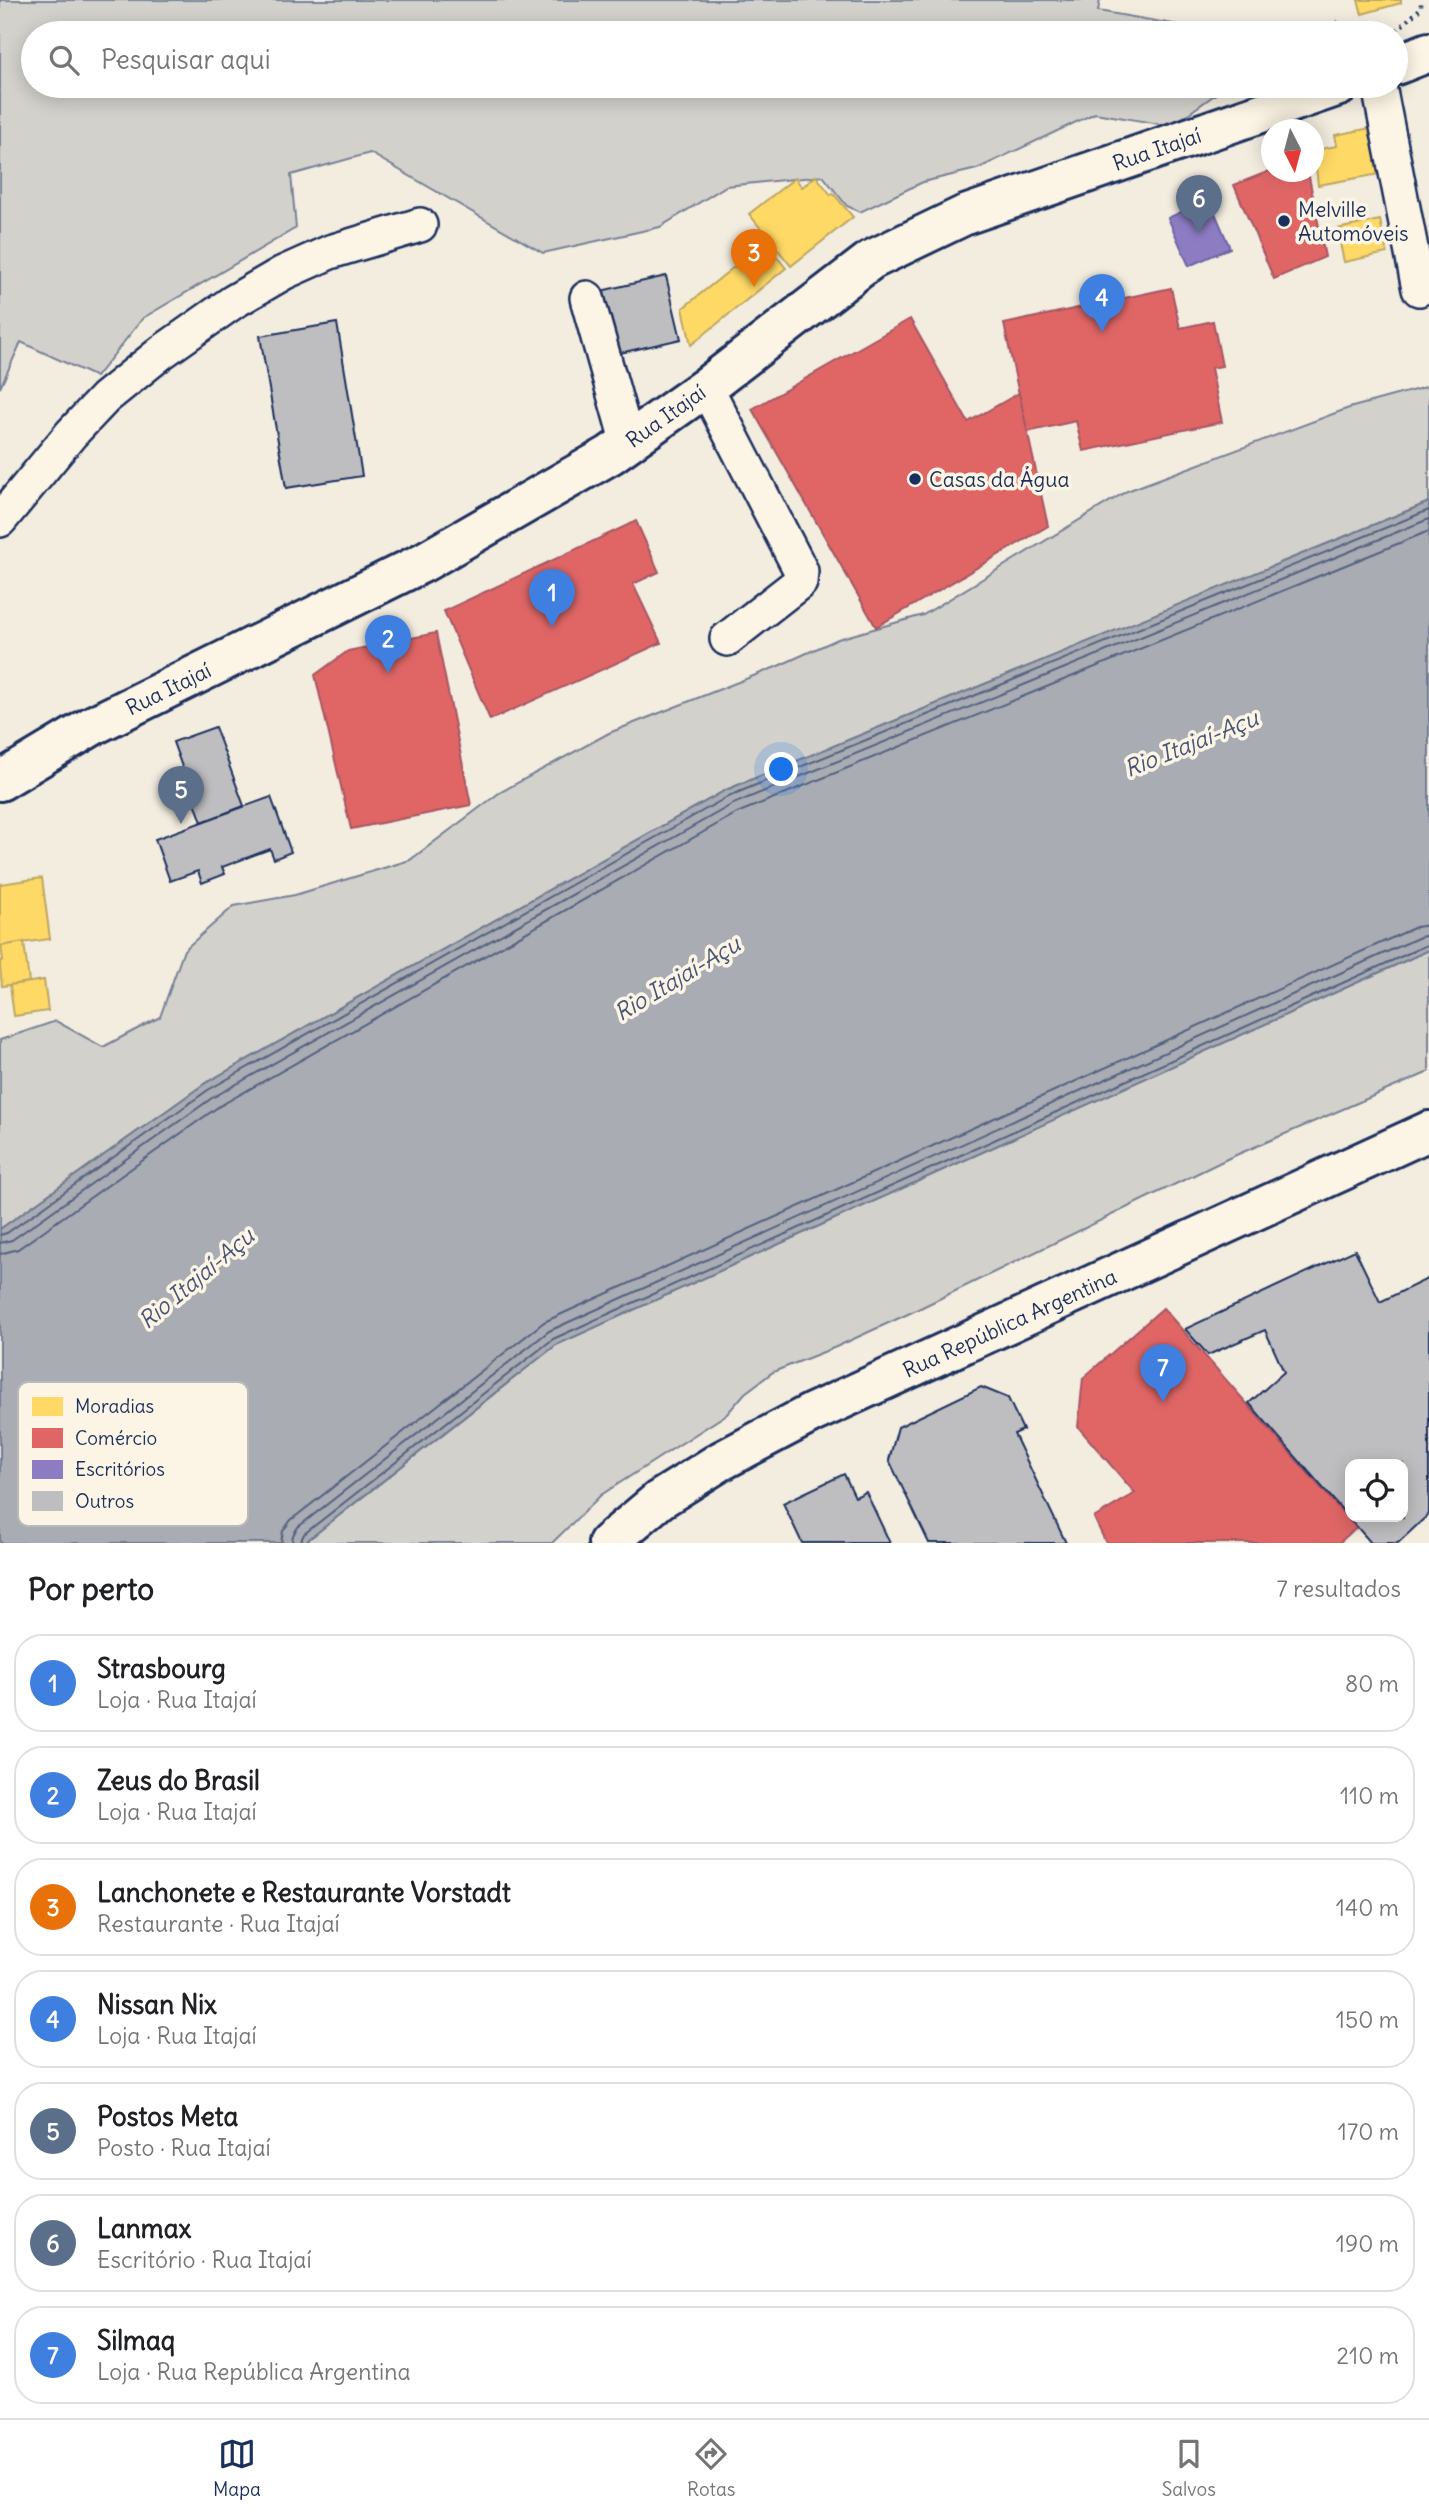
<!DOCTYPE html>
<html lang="pt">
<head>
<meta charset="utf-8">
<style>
	:root { --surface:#fff; --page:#f2f2f2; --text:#202124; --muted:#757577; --line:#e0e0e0; --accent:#1b2f5e }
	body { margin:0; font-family:Delius,sans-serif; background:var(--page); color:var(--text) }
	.controls { position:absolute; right:21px; bottom:21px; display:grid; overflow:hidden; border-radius:14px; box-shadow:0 4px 18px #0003 }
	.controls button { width:63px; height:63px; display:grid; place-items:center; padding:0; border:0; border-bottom:2px solid var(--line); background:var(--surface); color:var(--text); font:35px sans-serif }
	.compass { position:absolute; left:1261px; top:119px; width:63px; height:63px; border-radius:50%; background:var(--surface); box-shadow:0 4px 18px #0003; rotate:174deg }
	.you { position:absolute; left:782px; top:770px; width:24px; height:24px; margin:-18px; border:5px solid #fff; border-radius:50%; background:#1a73e8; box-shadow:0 0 0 10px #1a73e833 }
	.badge { display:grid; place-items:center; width:46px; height:46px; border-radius:50%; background:var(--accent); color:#fff; font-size:23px; font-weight:700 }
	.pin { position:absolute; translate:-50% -58px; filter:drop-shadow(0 2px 4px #0008) }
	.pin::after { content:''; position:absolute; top:37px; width:24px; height:21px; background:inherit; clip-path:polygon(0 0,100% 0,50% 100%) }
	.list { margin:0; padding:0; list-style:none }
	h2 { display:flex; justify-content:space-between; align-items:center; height:91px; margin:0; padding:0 28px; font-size:30px }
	h2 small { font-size:23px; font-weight:400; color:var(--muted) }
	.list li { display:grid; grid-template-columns:46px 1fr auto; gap:21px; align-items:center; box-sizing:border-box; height:98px; margin:0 14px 14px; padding:0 14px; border:2px solid var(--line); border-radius:28px }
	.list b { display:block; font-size:26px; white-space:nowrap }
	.list p { margin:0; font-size:23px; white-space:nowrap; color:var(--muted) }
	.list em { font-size:23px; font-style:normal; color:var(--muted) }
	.icon { flex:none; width:38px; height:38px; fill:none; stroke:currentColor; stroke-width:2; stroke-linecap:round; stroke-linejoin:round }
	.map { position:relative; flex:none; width:1429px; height:1543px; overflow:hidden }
	.search { position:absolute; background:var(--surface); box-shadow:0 4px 18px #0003; left:21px; right:21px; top:21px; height:77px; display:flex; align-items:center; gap:18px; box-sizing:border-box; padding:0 24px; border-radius:38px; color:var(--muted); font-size:26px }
	.sheet { height:875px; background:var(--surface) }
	nav { display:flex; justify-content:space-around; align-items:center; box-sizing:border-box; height:98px; border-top:2px solid var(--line); background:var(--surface); font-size:19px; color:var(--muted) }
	nav a { display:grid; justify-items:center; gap:4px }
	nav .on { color:var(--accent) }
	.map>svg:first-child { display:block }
	.green { fill:#d3d1cc; stroke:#778095; stroke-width:2 }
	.water { fill:#a9acb3; stroke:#707a91; stroke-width:2 }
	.homes { fill:#ffd966; stroke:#bba664; stroke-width:2 }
	.shops { fill:#e06666; stroke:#a55664; stroke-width:2 }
	.offices { fill:#8e7cc3; stroke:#6c65a5; stroke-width:2 }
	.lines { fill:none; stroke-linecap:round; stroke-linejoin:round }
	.shore { stroke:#546180; stroke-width:2 }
	.building { fill:#bebec0; stroke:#1b2f5e; stroke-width:2; fill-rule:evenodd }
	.minor-casing { stroke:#1b2f5e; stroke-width:38 }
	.major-casing { stroke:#1b2f5e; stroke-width:44 }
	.path { stroke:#1b2f5e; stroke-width:4.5; stroke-dasharray:2 5; stroke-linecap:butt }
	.minor { stroke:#fcf5e5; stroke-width:33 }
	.major { stroke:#fcf5e5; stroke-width:38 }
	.poi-dot { fill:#1b2f5e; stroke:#fcf5e5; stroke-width:2.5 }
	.labels { text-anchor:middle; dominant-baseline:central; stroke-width:7; stroke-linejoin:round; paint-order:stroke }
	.street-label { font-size:21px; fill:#1b2f5e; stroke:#fcf5e5 }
	.poi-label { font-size:21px; fill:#1b2f5e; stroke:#fcf5e5; text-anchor:start }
	.water-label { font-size:23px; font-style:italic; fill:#465478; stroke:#fcf5e5 }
	.key { fill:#fcf5e5; stroke:#b8babc; stroke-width:2 }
	.key-label { font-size:19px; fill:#1b2f5e }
</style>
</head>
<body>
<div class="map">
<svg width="1429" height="1543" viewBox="0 0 1429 1543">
	<rect width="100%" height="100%" fill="#f3ede0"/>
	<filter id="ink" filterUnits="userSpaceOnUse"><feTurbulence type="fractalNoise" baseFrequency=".0143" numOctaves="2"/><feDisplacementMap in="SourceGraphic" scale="14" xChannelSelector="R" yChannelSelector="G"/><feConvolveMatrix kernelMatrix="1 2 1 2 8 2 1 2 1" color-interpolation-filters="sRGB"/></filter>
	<g filter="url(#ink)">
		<g class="green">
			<path d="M0 0H1100L1098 11 1225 33H33V86H1227L1171 126 1095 113 977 169 923 182 860 212 847 206 823 176 726 186 660 227 543 253 370 153 291 175 296 228 143 318 96 377 21 342 0 388Z"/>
			<path d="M1429 386V502L726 790 204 1084 0 1229V1040L56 1021 103 1047 160 1017 184 950 234 906 295 895 410 860 499 793 609 733 776 667 838 639 923 615 1127 491 1349 408Z"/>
			<path d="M1429 950V1072L1229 1158 908 1314 836 1347 773 1372 745 1393 727 1414 601 1495 552 1543H304L556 1345Z"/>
		</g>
		<path class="water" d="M1429 502V950L556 1345 304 1543H0V1229L204 1084 726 790Z"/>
		<g class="homes">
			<path d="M1358 0H1401V3L1362 14Z"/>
			<path d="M1371 128 1380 174 1318 185 1314 150 1337 146 1335 135Z"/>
			<path d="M816 176 831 195 833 193 853 217 791 266 749 214 795 178 802 187Z"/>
			<path d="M1380 220 1387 253 1344 262 1337 229Z"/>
			<path d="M765 242 786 268 691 345 683 308Z"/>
			<path d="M42 878 50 939 0 946V884Z"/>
			<path d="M24 942 29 982 2 986 0 967V961L3 960 1 946Z"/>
			<path d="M44 980 48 1011 14 1016 10 985Z"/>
		</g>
		<g class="shops">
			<path d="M1272 170 1308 172 1325 257 1274 279 1234 185Z"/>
			<path d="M1171 288 1180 328 1213 321 1222 366 1211 368 1222 422 1083 451 1076 421 1027 432 1004 324Z"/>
			<path d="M910 319 968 422 1019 393 1048 526 876 627 752 409Z"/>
			<path d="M636 521 659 572 633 584 661 643 490 720 444 611Z"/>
			<path d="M436 633 471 805 351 829 315 675 348 651Z"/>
			<path d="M1163 1308 1356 1528 1339 1543H1106L1094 1518 1135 1493 1078 1427 1083 1378Z"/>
		</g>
		<path class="offices" d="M1209 199 1230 248 1189 266 1168 218Z"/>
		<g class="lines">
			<g class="shore">
				<path d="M0 1235 7 1233 208 1090 729 796 1429 510"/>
				<path d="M0 1243 12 1240 212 1098 733 804 1429 519"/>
				<path d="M0 1254 18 1249 218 1107 737 813 1429 531"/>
				<path d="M281 1543 283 1531 291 1520 544 1322 1416 927 1429 925"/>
				<path d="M292 1543 293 1535 298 1527 549 1331 1420 937 1429 935"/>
				<path d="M300 1543 304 1534 553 1339 1429 944"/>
			</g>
		</g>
		<g class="building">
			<path d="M666 276 681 339 607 356 592 293Z"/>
			<path d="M337 323 362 476 286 488 260 336Z"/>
			<path d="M215 727 244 806 202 822 173 742Z"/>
			<path d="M271 797 291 852 274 859 270 849 222 867 225 874 202 883 198 871 170 881 155 839Z"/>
			<path d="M1355 1250 1380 1302 1429 1278V1514L1398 1543H1371L1249 1403 1284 1372 1265 1330 1208 1355 1185 1329ZM1350 1464H1403V1517H1350Z"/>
			<path d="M981 1387 1008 1398 1023 1430 1014 1434 1066 1543H929L889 1460 898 1427Z"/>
			<path d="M844 1474 855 1497 866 1492 890 1543H802L783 1503Z"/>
		</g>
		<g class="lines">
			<defs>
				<g id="minor">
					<path d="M1379 86 1419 289"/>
					<path d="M587 298 628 444"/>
					<path d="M706 387 801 571 800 582 727 639"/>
					<path d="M0 520 71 434 105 398 162 352 233 302 283 273 330 252 420 225"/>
				</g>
				<g id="major">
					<path d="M1396 65 1429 52"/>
					<path id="s1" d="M0 781 92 726 424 562 610 455 706 387 871 260 965 215 1339 86"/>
					<path id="s2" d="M608 1543 659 1500 721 1461 812 1413 1429 1131"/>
				</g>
			</defs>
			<use href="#minor" class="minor-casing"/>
			<use href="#major" class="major-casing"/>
			<g class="path">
				<path d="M1397 30 1421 8V0"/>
				<path d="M1329 33 1338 21"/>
			</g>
			<use href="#minor" class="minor"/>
			<use href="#major" class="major"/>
		</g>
	</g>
	<g class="poi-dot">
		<circle cx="1284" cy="221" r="7"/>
		<circle cx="915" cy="479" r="7"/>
	</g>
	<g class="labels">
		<g class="street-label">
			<text stroke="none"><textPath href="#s1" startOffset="1325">Rua Itajaí</textPath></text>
			<text stroke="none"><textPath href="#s1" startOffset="760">Rua Itajaí</textPath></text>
			<text stroke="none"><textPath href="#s1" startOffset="192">Rua Itajaí</textPath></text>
			<text stroke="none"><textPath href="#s2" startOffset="460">Rua República Argentina</textPath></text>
		</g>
		<g class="poi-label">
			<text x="1298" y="209">Melville<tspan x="1298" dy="24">Automóveis</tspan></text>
			<text x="929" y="479">Casas da Água</text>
		</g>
		<g class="water-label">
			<text transform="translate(1191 743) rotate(-22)">Rio Itajaí-Açu</text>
			<text transform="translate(677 978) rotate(-31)">Rio Itajaí-Açu</text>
			<text transform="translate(196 1278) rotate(-40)">Rio Itajaí-Açu</text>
		</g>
	</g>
	<rect x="18" y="1382" width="230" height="144" rx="10" class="key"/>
	<rect x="32" y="1397" width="31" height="19" fill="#ffd966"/>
	<rect x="32" y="1428" width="31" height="20" fill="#e06666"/>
	<rect x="32" y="1460" width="31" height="19" fill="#8e7cc3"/>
	<rect x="32" y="1491" width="31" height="20" fill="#bebec0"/>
	<g class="key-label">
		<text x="75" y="1413">Moradias</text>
		<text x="75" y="1445">Comércio</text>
		<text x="75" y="1476">Escritórios</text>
		<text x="75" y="1508">Outros</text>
	</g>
</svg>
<div class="controls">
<button><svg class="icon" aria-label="locate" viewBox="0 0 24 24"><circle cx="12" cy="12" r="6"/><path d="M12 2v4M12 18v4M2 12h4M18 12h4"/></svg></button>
</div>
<svg class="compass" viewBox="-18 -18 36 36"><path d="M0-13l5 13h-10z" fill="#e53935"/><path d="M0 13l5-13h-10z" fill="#757577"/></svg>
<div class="you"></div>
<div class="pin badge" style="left:552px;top:627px;background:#3f7fe0">1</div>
<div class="pin badge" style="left:388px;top:673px;background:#3f7fe0">2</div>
<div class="pin badge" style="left:754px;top:287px;background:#e8710a">3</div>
<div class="pin badge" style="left:1102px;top:332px;background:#3f7fe0">4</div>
<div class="pin badge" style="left:181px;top:824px;background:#5c6f8a">5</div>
<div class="pin badge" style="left:1199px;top:233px;background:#5c6f8a">6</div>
<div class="pin badge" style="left:1163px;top:1402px;background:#3f7fe0">7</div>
<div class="search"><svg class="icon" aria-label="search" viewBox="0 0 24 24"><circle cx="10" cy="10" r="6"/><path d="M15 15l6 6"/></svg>Pesquisar aqui</div>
</div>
<section class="sheet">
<h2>Por perto<small>7 resultados</small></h2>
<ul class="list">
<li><span class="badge" style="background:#3f7fe0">1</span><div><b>Strasbourg</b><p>Loja · Rua Itajaí</p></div><em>80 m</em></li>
<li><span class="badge" style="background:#3f7fe0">2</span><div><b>Zeus do Brasil</b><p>Loja · Rua Itajaí</p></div><em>110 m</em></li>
<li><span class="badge" style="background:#e8710a">3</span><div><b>Lanchonete e Restaurante Vorstadt</b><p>Restaurante · Rua Itajaí</p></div><em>140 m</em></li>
<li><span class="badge" style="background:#3f7fe0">4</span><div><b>Nissan Nix</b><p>Loja · Rua Itajaí</p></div><em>150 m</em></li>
<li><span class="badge" style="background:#5c6f8a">5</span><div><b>Postos Meta</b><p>Posto · Rua Itajaí</p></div><em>170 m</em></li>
<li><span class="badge" style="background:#5c6f8a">6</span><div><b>Lanmax</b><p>Escritório · Rua Itajaí</p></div><em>190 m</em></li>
<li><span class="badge" style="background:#3f7fe0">7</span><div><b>Silmaq</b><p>Loja · Rua República Argentina</p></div><em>210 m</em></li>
</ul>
</section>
<nav>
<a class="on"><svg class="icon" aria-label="map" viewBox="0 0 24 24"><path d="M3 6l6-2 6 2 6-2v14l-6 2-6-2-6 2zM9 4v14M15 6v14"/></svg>Mapa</a>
<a><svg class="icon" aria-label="directions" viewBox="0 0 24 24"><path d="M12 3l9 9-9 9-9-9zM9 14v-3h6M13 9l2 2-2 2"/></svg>Rotas</a>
<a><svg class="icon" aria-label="saved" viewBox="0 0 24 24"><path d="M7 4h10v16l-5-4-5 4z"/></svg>Salvos</a>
</nav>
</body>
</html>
